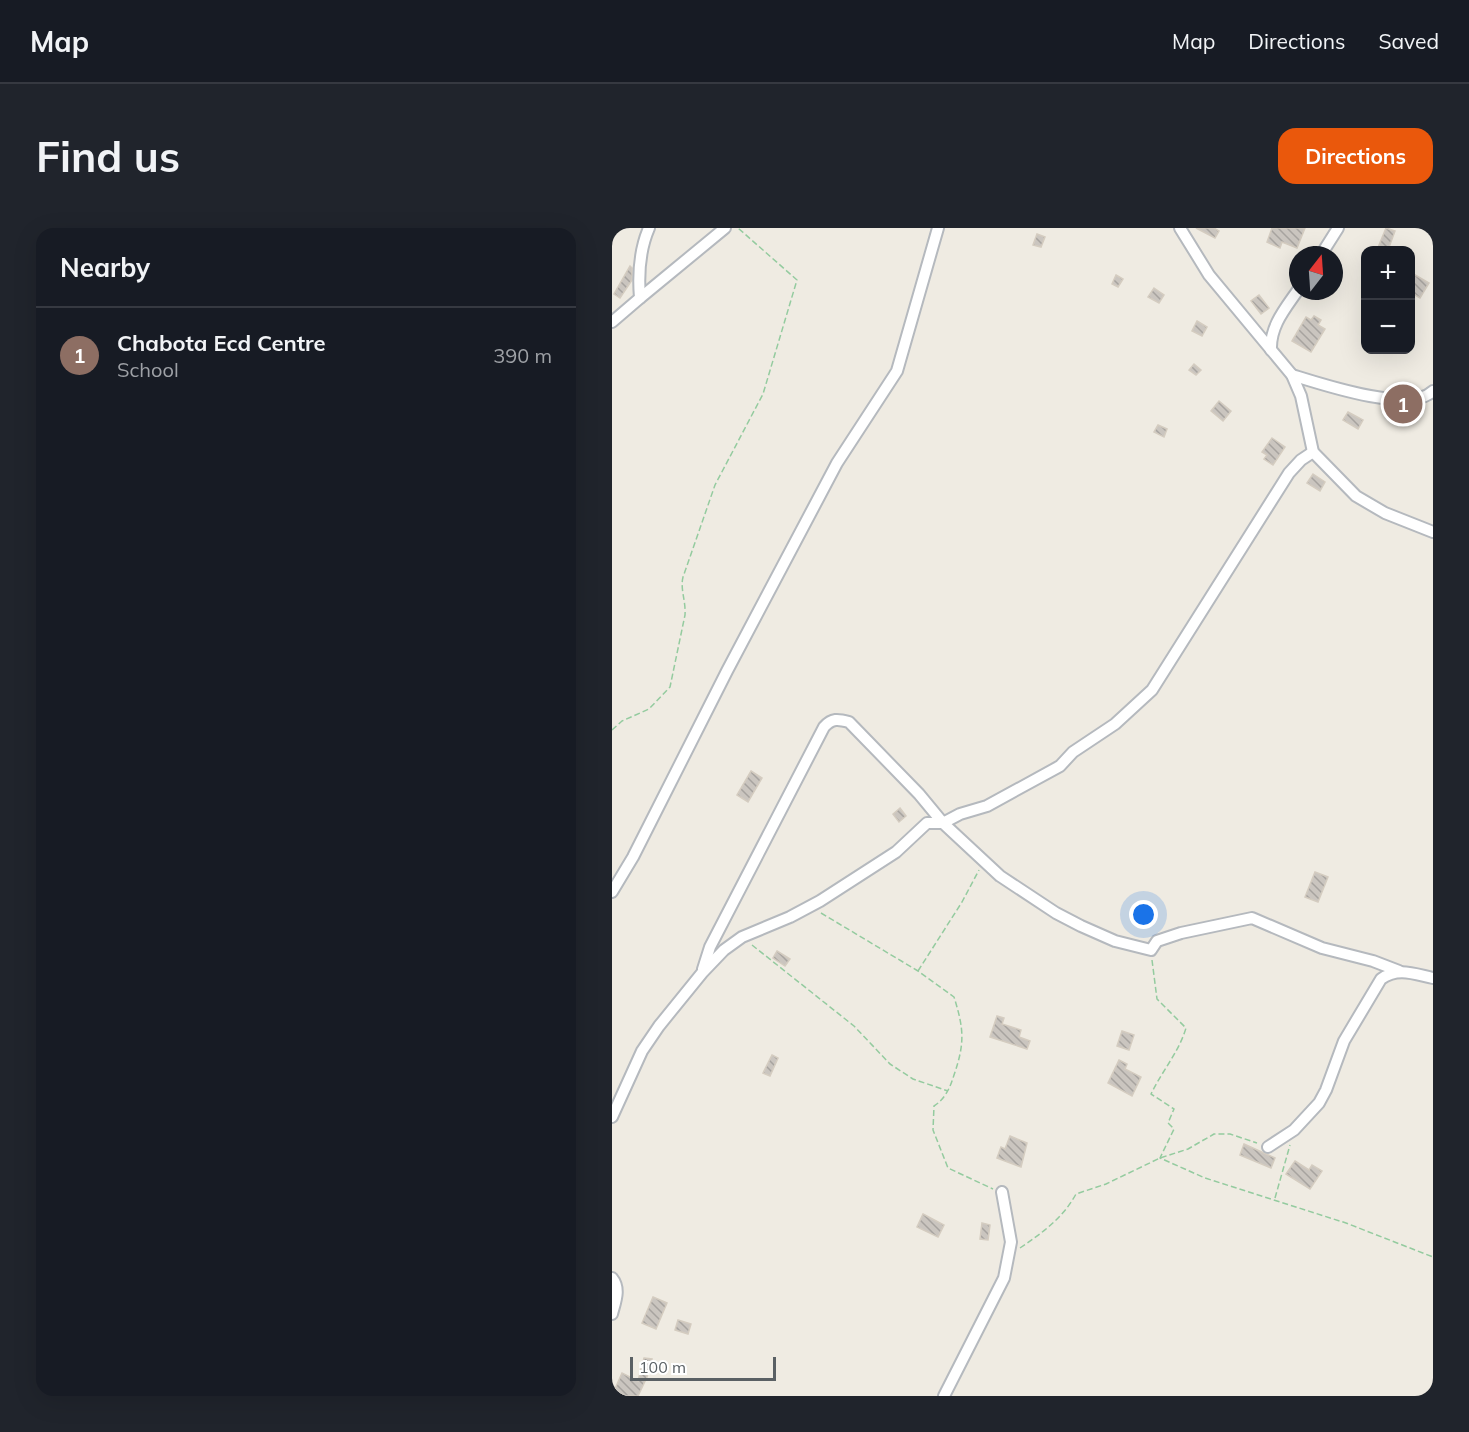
<!DOCTYPE html>
<html lang="en">
<head>
<meta charset="utf-8">
<style>
	:root { --surface:#171b24; --page:#20242c; --text:#f1f3f6; --muted:#9ea1a6; --line:#363941; --accent:#ea580c }
	body { margin:0; font-family:Mulish,sans-serif; background:var(--page); color:var(--text) }
	.controls { position:absolute; right:18px; top:18px; display:grid; overflow:hidden; border-radius:12px; box-shadow:0 6px 24px #0002 }
	.controls button { width:54px; height:54px; display:grid; place-items:center; padding:0; border:0; border-bottom:2px solid var(--line); background:var(--surface); color:var(--text); font:30px sans-serif }
	.compass { position:absolute; left:677px; top:18px; width:54px; height:54px; border-radius:50%; background:var(--surface); box-shadow:0 6px 24px #0002; rotate:17deg }
	.scale { position:absolute; left:18px; bottom:15px; width:146px; box-sizing:border-box; padding-left:6px; border:3px solid #5a6064; border-top:0; font-size:16px; line-height:21px; white-space:nowrap; color:#5a6064; -webkit-text-stroke:4px #fff; paint-order:stroke }
	.you { position:absolute; left:532px; top:687px; width:21px; height:21px; margin:-15px; border:4px solid #fff; border-radius:50%; background:#1a73e8; box-shadow:0 0 0 9px #1a73e833 }
	.badge { display:grid; place-items:center; width:39px; height:39px; border-radius:50%; background:var(--accent); color:#fff; font-size:20px; font-weight:700 }
	.pin { position:absolute; translate:-50% -50%; border:3px solid #fff; box-shadow:0 2px 6px #0006 }
	.list { margin:0; padding:0; list-style:none }
	h2 { display:flex; justify-content:space-between; align-items:center; height:78px; margin:0; padding:0 24px; font-size:26px }
	h2 small { font-size:20px; font-weight:400; color:var(--muted) }
	.list li { display:grid; grid-template-columns:39px 1fr auto; gap:18px; align-items:center; box-sizing:border-box; height:96px; padding:0 24px; border-top:2px solid var(--line) }
	.list b { display:block; font-size:22px; white-space:nowrap }
	.list p { margin:0; font-size:20px; white-space:nowrap; color:var(--muted) }
	.list em { font-size:20px; font-style:normal; color:var(--muted) }
	.map { position:relative; flex:none; width:821px; height:1168px; overflow:hidden; border-radius:18px }
	header { display:flex; align-items:center; gap:36px; box-sizing:border-box; height:84px; padding:0 30px; background:var(--surface); border-bottom:2px solid var(--line) }
	header strong { font-size:28px }
	nav { display:flex; gap:33px; margin-inline-start:auto; font-size:21px }
	.intro { display:flex; align-items:center; justify-content:space-between; box-sizing:border-box; height:144px; padding:0 36px }
	h1 { margin:0; font-size:42px }
	.button { padding:15px 27px; border-radius:18px; background:var(--accent); color:#fff; font-size:21px; font-weight:700 }
	main { display:flex; gap:36px; padding:0 36px }
	aside { flex:1; background:var(--surface); border-radius:18px; box-shadow:0 6px 24px #0002 }
	.map>svg:first-child { display:block }
	.building { fill:url(#building-back-hatch); stroke:#d4ccc0; stroke-width:1.5 }
	.lines { fill:none; stroke-linecap:round; stroke-linejoin:round }
	.minor-casing { stroke:#b5b9be; stroke-width:14 }
	.path { stroke:#94cb9f; stroke-width:1.5; stroke-dasharray:6 3; stroke-linecap:butt }
	.minor { stroke:#fff; stroke-width:10 }
</style>
</head>
<body>
<header>
<strong>Map</strong>
<nav><a>Map</a><a>Directions</a><a>Saved</a></nav>
</header>
<div class="intro"><h1>Find us</h1><a class="button">Directions</a></div>
<main>
<aside>
<h2>Nearby<small></small></h2>
<ul class="list">
<li><span class="badge" style="background:#8d6e63">1</span><div><b>Chabota Ecd Centre</b><p>School</p></div><em>390 m</em></li>
</ul>
</aside>
<div class="map">
<svg width="821" height="1168" viewBox="0 0 821 1168">
	<defs>
		<pattern id="building-back-hatch" width="6" height="6" patternUnits="userSpaceOnUse" patternTransform="scale(1.5)"><rect width="6" height="6" fill="#cac5bf"/><path d="M-1 5l2 2M0 0l6 6M5-1l2 2" fill="none" stroke="#a7a39f"/></pattern>
	</defs>
	<rect width="100%" height="100%" fill="#efebe2"/>
	<g class="building">
		<path d="M584 0H602L607 3 603 10Z"/>
		<path d="M660 0H693L685 20 670 14 668 20 655 14Z"/>
		<path d="M774 0 783 3 776 22H765Z"/>
		<path d="M425 6 433 9 429 19 421 17Z"/>
		<path d="M18 38 20 40V52L8 70 2 66Z"/>
		<path d="M798 44 817 55 808 70 798 64Z"/>
		<path d="M504 47 511 51 506 59 500 56Z"/>
		<path d="M542 60 552 67 547 75 536 69Z"/>
		<path d="M647 67 657 80 649 86 639 73Z"/>
		<path d="M702 88 709 92 706 97 713 101 699 124 680 113 694 89 699 92Z"/>
		<path d="M585 93 595 99 590 108 580 103Z"/>
		<path d="M582 136 589 142 584 147 577 142Z"/>
		<path d="M607 173 619 183 611 193 599 183Z"/>
		<path d="M809 177 812 178 807 190 793 184 795 179Z"/>
		<path d="M736 184 751 192 746 201 731 192Z"/>
		<path d="M546 197 555 201 552 209 542 204Z"/>
		<path d="M660 210 673 219 661 237 652 231 655 227 650 224Z"/>
		<path d="M701 246 713 254 708 263 695 255Z"/>
		<path d="M139 543 150 550 136 574 125 567Z"/>
		<path d="M288 580 294 588 287 594 281 586Z"/>
		<path d="M703 644 716 649 706 674 693 669Z"/>
		<path d="M165 723 178 731 173 738 161 730Z"/>
		<path d="M385 788 392 790 390 796 409 802 407 809 418 813 415 821 378 809Z"/>
		<path d="M510 803 522 807 517 822 505 818Z"/>
		<path d="M160 827 166 830 158 848 151 845Z"/>
		<path d="M507 832 515 836 513 841 529 849 520 868 496 855Z"/>
		<path d="M398 908 415 915 409 939 385 930 389 919 393 921Z"/>
		<path d="M632 916 663 930 659 940 628 927Z"/>
		<path d="M683 933 697 942 700 937 710 943 698 961 674 946Z"/>
		<path d="M311 986 332 997 326 1009 305 999Z"/>
		<path d="M370 995 378 997 376 1012 368 1011Z"/>
		<path d="M41 1069 55 1075 44 1101 30 1095Z"/>
		<path d="M66 1092 79 1096 76 1106 63 1102Z"/>
		<path d="M32 1130 40 1131 35 1149 26 1168H13L2 1163 10 1145 26 1153Z"/>
	</g>
	<g class="lines">
		<defs>
			<g id="minor">
				<path d="M568 0 597 47 680 147 689 168 701 224 744 268 773 285 821 304"/>
				<path d="M709 27 726 0"/>
				<path d="M28 70 113 0"/>
				<path d="M0 94 28 70C26 46 27 23 37 0"/>
				<path d="M659 122C658 98 673 81 686 62"/>
				<path d="M680 147C709 156 798 186 821 163"/>
				<path d="M0 664 21 629 115 443 225 235 285 143 326 0"/>
				<path d="M91 741 98 719 212 499C220 490 226 491 237 494L307 566 331 595 388 648 444 685 469 698 503 713 539 722 545 713 569 705 640 690 710 720 761 733 787 743"/>
				<path d="M0 889 30 823 47 798 90 745 112 722 130 709 178 689 208 673 284 624 315 595H331L348 586 375 578 448 538 461 524 503 496 540 462 677 245 689 232 701 224"/>
				<path d="M656 919 682 902 707 875 714 862 732 813 769 751C786 739 802 746 821 750"/>
				<path d="M0 1050C9 1061 3 1074 0 1086"/>
				<path d="M332 1168 392 1050 399 1014 390 964"/>
			</g>
		</defs>
		<use href="#minor" class="minor-casing"/>
		<g class="path">
			<path d="M0 502 10 493 37 481 58 459 73 387C74 373 68 361 71 349L103 257 151 166 185 52 126 0"/>
			<path d="M209 685 306 743 342 769C352 801 353 815 342 847 338 860 333 871 322 878L321 902 336 940 381 961"/>
			<path d="M140 717 242 798 278 836 301 851 336 863"/>
			<path d="M540 732 545 771 574 800C567 824 550 843 539 866L562 881 556 895 562 901 548 930 593 950 734 995 821 1029"/>
			<path d="M306 743 350 674 367 642"/>
			<path d="M663 970 678 917"/>
			<path d="M408 1020C430 1005 451 990 464 966L494 956 548 930 576 921 602 906H618L645 915"/>
		</g>
		<use href="#minor" class="minor"/>
	</g>
</svg>
<div class="controls">
<button>+</button>
<button>−</button>
</div>
<svg class="compass" viewBox="-18 -18 36 36"><path d="M0-13l5 13h-10z" fill="#e53935"/><path d="M0 13l5-13h-10z" fill="#9ea1a6"/></svg>
<div class="scale">100 m</div>
<div class="you"></div>
<div class="pin badge" style="left:791px;top:176px;background:#8d6e63">1</div>
</div>
</main>
</body>
</html>
